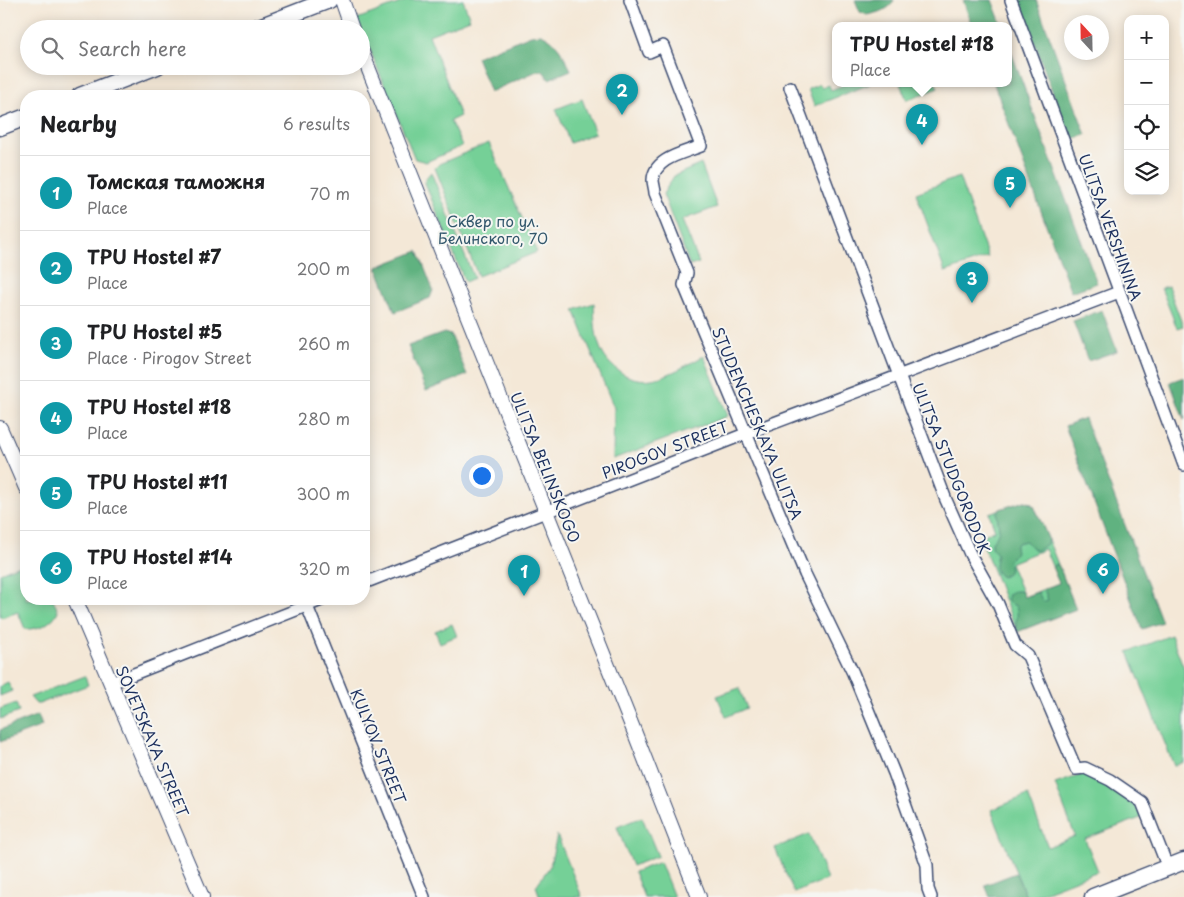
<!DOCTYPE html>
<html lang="en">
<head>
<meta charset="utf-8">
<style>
	:root { --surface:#fff; --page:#f6f6f6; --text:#202124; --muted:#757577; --line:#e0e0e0; --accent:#db2777 }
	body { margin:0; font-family:"Playpen Sans",sans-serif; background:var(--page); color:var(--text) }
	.controls { position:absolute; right:15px; top:15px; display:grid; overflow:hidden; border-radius:10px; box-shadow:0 2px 12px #0003 }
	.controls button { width:45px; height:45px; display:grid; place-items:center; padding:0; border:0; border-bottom:1px solid var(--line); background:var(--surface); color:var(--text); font:25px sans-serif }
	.compass { position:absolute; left:1064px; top:15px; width:45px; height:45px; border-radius:50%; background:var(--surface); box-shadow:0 2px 12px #0003; rotate:338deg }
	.you { position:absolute; left:481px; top:475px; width:18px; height:18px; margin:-12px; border:4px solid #fff; border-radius:50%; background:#1a73e8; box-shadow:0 0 0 8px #1a73e833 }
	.badge { display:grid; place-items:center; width:32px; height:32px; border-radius:50%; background:var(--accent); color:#fff; font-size:16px; font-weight:700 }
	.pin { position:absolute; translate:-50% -41px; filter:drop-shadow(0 1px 2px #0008) }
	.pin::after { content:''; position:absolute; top:26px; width:18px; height:15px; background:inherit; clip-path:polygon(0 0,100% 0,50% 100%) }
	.popup { position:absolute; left:832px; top:22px; width:180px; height:65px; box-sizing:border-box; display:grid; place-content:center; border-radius:10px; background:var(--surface); filter:drop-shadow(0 1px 4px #0005); font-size:16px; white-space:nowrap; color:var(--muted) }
	.popup b { font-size:19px; color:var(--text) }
	.popup::after { content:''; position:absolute; left:50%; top:100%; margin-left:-10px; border:10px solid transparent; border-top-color:var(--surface) }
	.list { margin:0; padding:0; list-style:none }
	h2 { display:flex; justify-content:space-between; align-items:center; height:65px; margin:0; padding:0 20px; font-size:21px }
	h2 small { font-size:16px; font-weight:400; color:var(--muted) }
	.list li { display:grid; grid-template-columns:32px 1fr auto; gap:15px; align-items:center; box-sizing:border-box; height:75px; padding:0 20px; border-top:1px solid var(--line) }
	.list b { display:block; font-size:19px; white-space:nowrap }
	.list p { margin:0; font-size:16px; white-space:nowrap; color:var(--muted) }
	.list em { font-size:16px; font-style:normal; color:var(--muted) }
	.icon { flex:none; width:28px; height:28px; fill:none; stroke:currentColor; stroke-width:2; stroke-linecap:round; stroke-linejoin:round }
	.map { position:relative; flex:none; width:1184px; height:897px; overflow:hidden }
	.search { position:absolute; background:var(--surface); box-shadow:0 2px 12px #0003; left:20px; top:20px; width:350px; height:55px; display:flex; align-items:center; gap:12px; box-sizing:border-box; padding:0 18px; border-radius:28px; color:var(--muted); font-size:19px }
	.panel { position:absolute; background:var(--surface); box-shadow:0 2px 12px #0003; left:20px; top:90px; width:350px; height:515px; border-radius:20px }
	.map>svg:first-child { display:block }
	.green { fill:#75d097; stroke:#48807a; fill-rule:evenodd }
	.forest { fill:#60b280; stroke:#3e706f }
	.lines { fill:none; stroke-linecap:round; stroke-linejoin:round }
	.minor-casing { stroke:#3c4b70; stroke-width:14 }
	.tertiary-casing { stroke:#3c4b70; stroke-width:16 }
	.secondary-casing { stroke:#3c4b70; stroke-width:19 }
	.minor { stroke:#fff; stroke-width:11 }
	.tertiary { stroke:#fff; stroke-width:14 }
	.secondary { stroke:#fff; stroke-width:16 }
	.labels { text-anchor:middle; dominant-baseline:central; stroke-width:4; stroke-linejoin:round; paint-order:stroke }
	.park-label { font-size:15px; fill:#32576c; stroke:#f6f6f2 }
	.street-label { font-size:15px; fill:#1b2f5e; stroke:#f6f6f2 }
</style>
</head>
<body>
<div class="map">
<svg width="1184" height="897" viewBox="0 0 1184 897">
	<rect width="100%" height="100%" fill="#f6f6f2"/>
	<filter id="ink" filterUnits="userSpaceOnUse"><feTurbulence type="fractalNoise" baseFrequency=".02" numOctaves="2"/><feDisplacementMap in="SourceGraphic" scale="10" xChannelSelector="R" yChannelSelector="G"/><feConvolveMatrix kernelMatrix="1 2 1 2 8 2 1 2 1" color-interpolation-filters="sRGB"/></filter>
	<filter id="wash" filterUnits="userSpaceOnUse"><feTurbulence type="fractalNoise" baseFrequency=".0096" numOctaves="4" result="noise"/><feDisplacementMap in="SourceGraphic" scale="20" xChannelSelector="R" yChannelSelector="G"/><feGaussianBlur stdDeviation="1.12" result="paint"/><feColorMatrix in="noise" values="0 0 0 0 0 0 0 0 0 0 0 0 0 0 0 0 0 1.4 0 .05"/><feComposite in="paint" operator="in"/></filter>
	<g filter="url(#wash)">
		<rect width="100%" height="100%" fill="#f4e8d7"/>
		<g class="green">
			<path d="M408 0H463L470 19 429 35 460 116 450 121 462 146 426 162 415 159 357 19Z"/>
			<path d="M820 84 822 88 829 85 831 90 846 84H870L814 106 808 89Z"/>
			<path d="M900 84H936L938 88 907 100Z"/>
			<path d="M582 99 595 133 570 143 556 109Z"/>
			<path d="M489 143 537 252 478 276 435 168 439 164Z"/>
			<path d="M701 164 717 207 682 220 699 263 690 266 663 194 674 176Z"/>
			<path d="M431 172 474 278 465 282 425 183 426 178Z"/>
			<path d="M959 177 988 257 945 272 916 193Z"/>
			<path d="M1168 286 1183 326 1177 328 1161 288Z"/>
			<path d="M594 303C595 329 595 355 619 371 628 378 640 381 652 379 670 376 688 364 704 356L728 416 613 459 614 408 574 310Z"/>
			<path d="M1025 501 1031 503 1037 512 1076 609 1017 632 980 537 995 530 989 513ZM1045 549 1059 583 1024 597 1010 563Z"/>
			<path d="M26 562V599H53L58 611C53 623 38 630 25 629L18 612 1 618 0 615V573Z"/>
			<path d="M452 624 457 636 440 643 435 631Z"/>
			<path d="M1171 635 1184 668V762L1174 766 1128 652Z"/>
			<path d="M85 676 88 685 39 704H36L30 697Z"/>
			<path d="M8 682 12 691 0 696V686Z"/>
			<path d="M739 688 747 708 726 717 717 696Z"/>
			<path d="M16 703 19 712 0 719V709Z"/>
			<path d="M1084 774C1103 778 1135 800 1143 817L1085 839 1098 871 1031 897H1026L991 810 1028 795 1048 847 1075 836 1055 784Z"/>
			<path d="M642 817 658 856 632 866 617 827Z"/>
			<path d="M809 834 827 879 794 893 775 848Z"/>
			<path d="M557 835 582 897H540L536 886 550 866Z"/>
			<path d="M660 862 674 897H644L634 872Z"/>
		</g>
		<g class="forest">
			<path d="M855 0H894C891 10 876 13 867 15L860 12Z"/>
			<path d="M963 0H992L1002 26H972Z"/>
			<path d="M1019 0H1036L1086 135 1070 140Z"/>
			<path d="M541 34C557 40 564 56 571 70L549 79 543 71H537L490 92 476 57 531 35Z"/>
			<path d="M1008 44 1097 283 1071 292 994 84H1008Z"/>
			<path d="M418 251 433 290 430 298 395 312 377 267Z"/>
			<path d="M1102 310 1117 351 1088 361 1073 321Z"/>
			<path d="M444 333 451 335 467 375 426 391 408 346Z"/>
			<path d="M1184 377V420L1170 382Z"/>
			<path d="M1084 418 1162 622 1142 629 1065 426Z"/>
			<path d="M1025 501 1034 506 1048 538 1047 544 1036 551 1033 549 1026 541 1017 543 1015 547 1016 552 1008 561 1010 569 1008 574 1002 577C992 571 995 564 997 554L991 547V543L997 535 999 530 997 513 1000 509Z"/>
			<path d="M1056 564 1059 566 1076 609 1017 632C1013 620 1020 619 1016 606L1009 603 1007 598 1008 594C1012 591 1017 590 1022 592L1024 597 1038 592 1043 602 1048 600 1044 589 1059 583 1052 567Z"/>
			<path d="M38 715 42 726 0 742V730Z"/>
			<path d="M1016 873 1026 897H990L985 885Z"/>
		</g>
	</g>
	<g filter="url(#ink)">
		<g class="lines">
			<defs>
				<g id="minor">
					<path d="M630 0 649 52 663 46 701 146C684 153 654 158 653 180 653 184 655 189 655 193L687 273 684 285 805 574 853 673 894 773 927 865 928 889 931 897"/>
					<path d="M1011 0 1184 465"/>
					<path d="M790 87 946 500 970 554 998 604 1015 645 1028 656 1076 769 1085 768 1110 780 1142 802 1168 868"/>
					<path d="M364 583 745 434 1119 292"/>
					<path d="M307 606 424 897"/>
					<path d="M111 683 324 599"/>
				</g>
				<g id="tertiary">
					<path d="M342 0 352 29"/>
					<path d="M361 50 634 731 699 897"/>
					<path d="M0 428 26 488"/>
					<path d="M75 599 202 897"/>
				</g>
				<g id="secondary">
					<path d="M254 29 329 0"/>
					<path d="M80 96 157 66"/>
					<path d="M0 127 26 117"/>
					<path d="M1093 897 1184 861"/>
				</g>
			</defs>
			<use href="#minor" class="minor-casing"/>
			<use href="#tertiary" class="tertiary-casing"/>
			<use href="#secondary" class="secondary-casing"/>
			<use href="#minor" class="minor"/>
			<use href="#tertiary" class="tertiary"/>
			<use href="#secondary" class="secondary"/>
		</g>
	</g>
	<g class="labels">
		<g class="park-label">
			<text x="493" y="220">Сквер по ул.<tspan x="493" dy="17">Белинского, 70</tspan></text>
		</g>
		<g class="street-label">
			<text transform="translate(1111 227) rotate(70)">ULITSA VERSHININA</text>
			<text transform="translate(758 423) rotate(67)">STUDENCHESKAYA ULITSA</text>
			<text transform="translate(665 449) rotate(-21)">PIROGOV STREET</text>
			<text transform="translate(546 467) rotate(68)">ULITSA BELINSKOGO</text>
			<text transform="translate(952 468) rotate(68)">ULITSA STUDGORODOK</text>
			<text transform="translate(153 741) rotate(67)">SOVETSKAYA STREET</text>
			<text transform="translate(379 746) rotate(68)">KULYOV STREET</text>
		</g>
	</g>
</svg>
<div class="controls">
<button>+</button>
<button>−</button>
<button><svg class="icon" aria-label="locate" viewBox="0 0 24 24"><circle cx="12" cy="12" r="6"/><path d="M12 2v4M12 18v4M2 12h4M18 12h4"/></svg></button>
<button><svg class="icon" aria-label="layers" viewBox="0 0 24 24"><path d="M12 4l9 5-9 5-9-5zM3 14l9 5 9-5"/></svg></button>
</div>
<svg class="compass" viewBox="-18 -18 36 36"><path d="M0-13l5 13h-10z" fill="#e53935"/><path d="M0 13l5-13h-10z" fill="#757577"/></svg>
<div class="you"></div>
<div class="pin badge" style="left:524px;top:596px;background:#0f9aa8">1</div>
<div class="pin badge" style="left:622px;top:115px;background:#0f9aa8">2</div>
<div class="pin badge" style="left:972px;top:303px;background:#0f9aa8">3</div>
<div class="pin badge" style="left:922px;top:145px;background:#0f9aa8">4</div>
<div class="popup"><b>TPU Hostel #18</b>Place</div>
<div class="pin badge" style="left:1010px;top:208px;background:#0f9aa8">5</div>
<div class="pin badge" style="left:1103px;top:594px;background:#0f9aa8">6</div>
<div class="search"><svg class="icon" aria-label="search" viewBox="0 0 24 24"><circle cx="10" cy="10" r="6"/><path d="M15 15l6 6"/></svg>Search here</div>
<section class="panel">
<h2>Nearby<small>6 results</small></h2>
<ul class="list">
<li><span class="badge" style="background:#0f9aa8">1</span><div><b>Томская таможня</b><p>Place</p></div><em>70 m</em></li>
<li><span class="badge" style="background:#0f9aa8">2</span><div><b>TPU Hostel #7</b><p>Place</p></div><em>200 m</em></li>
<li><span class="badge" style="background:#0f9aa8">3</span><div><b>TPU Hostel #5</b><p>Place · Pirogov Street</p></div><em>260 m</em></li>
<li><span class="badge" style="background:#0f9aa8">4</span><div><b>TPU Hostel #18</b><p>Place</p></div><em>280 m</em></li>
<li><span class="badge" style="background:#0f9aa8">5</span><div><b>TPU Hostel #11</b><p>Place</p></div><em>300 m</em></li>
<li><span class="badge" style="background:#0f9aa8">6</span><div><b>TPU Hostel #14</b><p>Place</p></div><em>320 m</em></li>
</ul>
</section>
</div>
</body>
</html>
